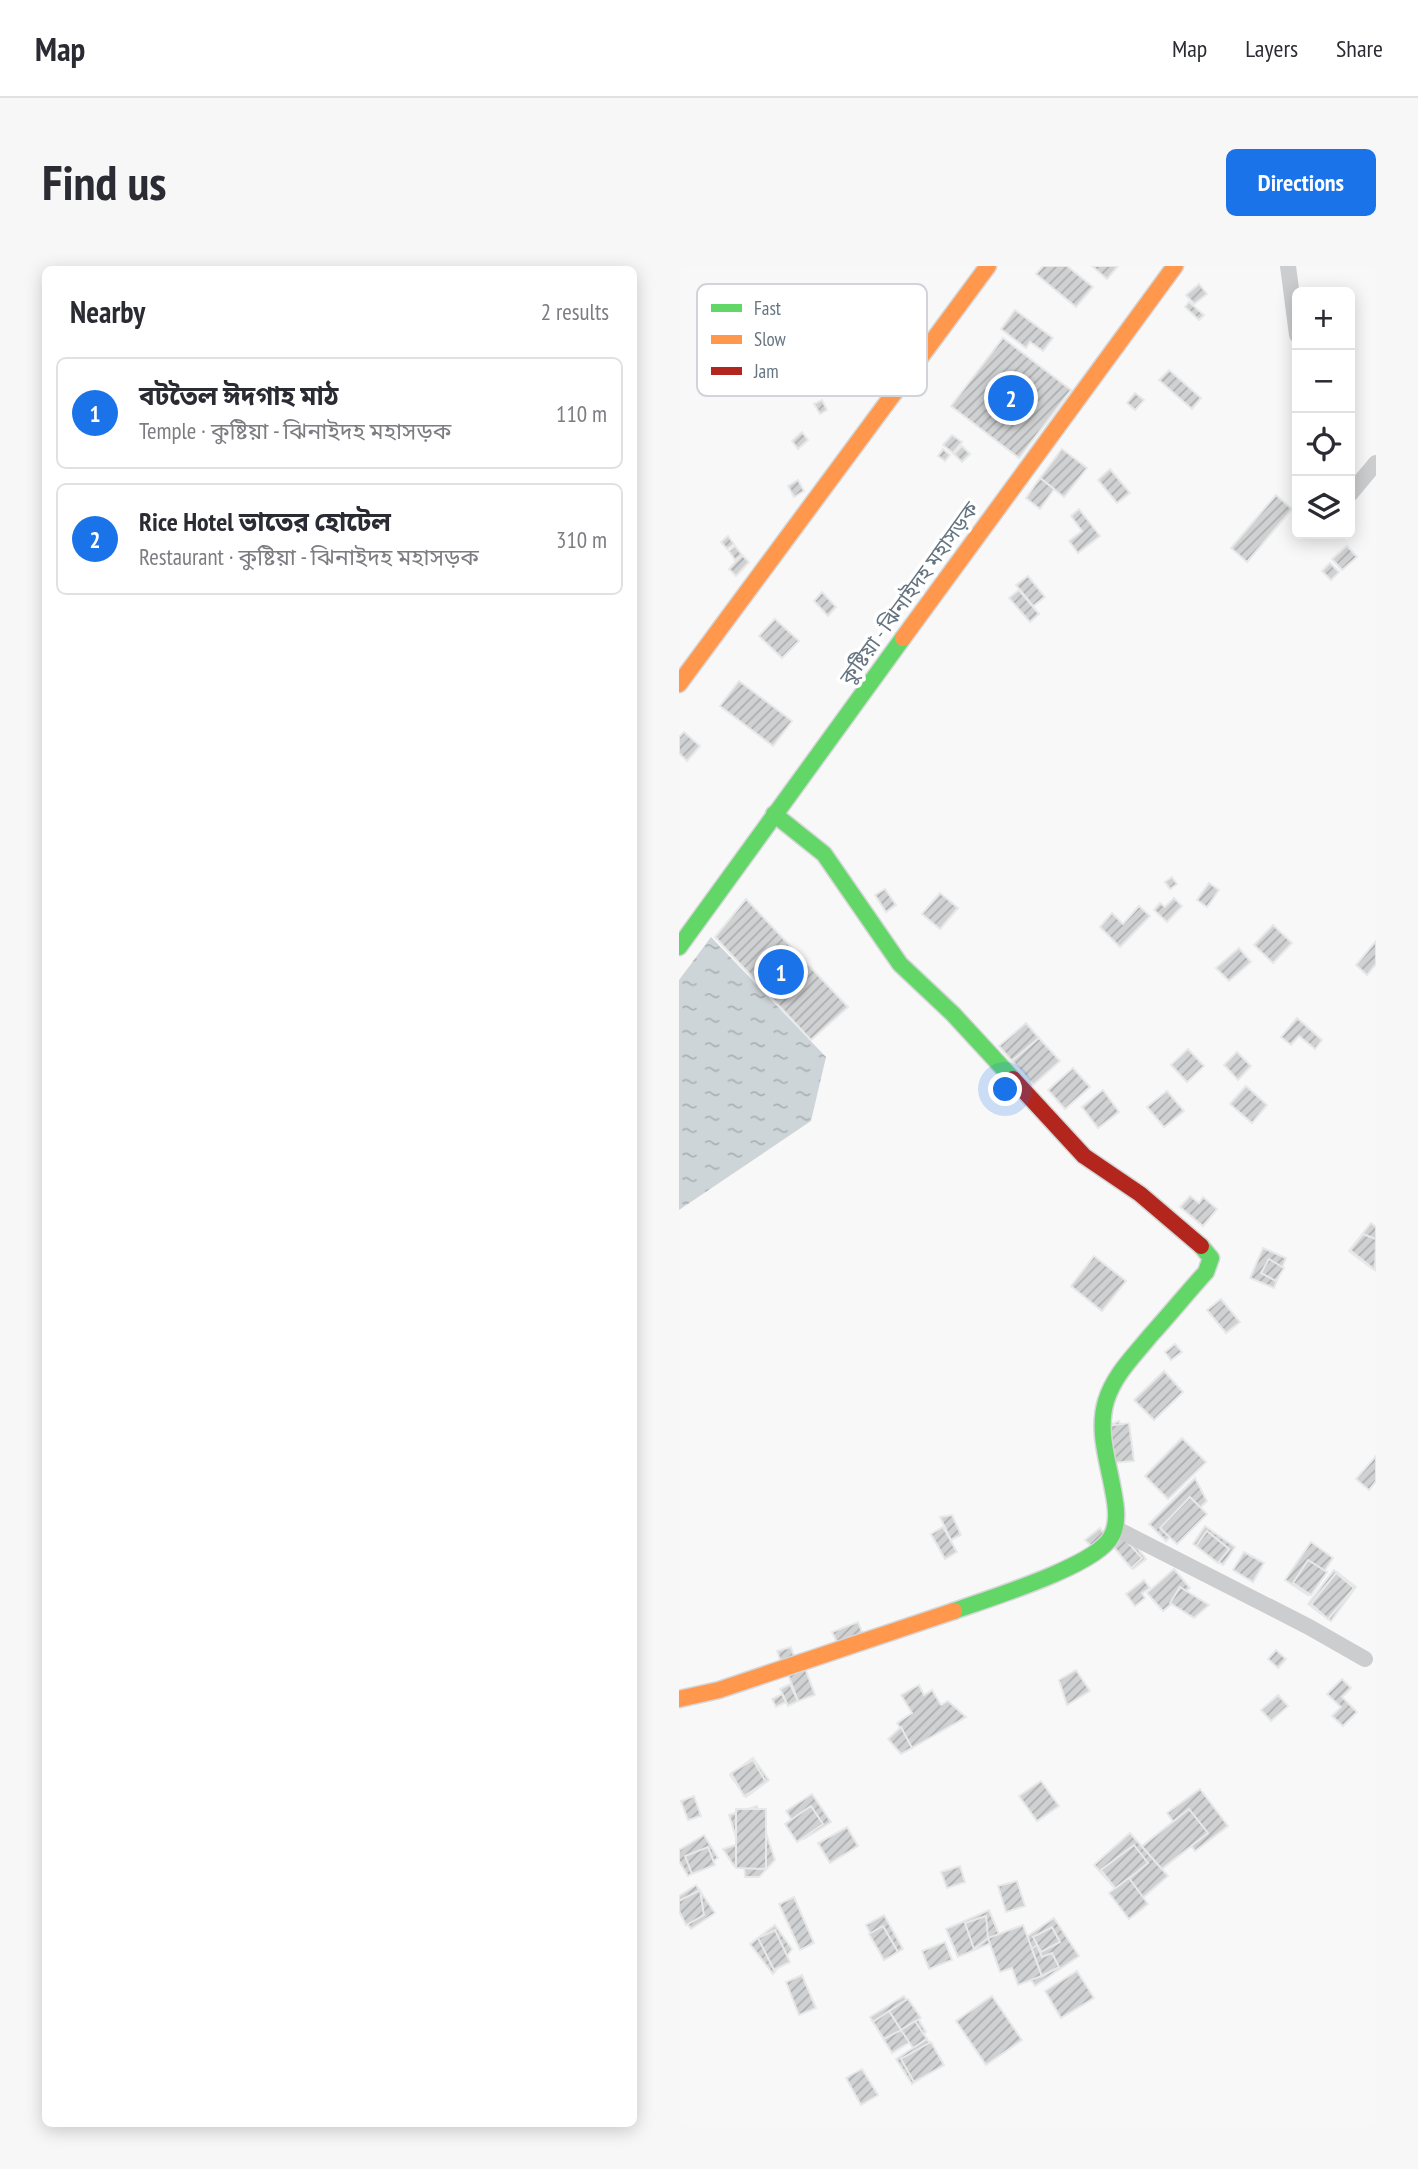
<!DOCTYPE html>
<html lang="en">
<head>
<meta charset="utf-8">
<style>
	:root { --surface:#fff; --page:#f7f7f7; --text:#2b2b33; --muted:#7c7c81; --line:#e1e1e2; --accent:#1a73e8 }
	body { margin:0; font-family:"PT Sans Narrow","Noto Sans Bengali",sans-serif; background:var(--page); color:var(--text) }
	.controls { position:absolute; right:21px; top:21px; display:grid; overflow:hidden; border-radius:10px; box-shadow:0 4px 18px #0003 }
	.controls button { width:63px; height:63px; display:grid; place-items:center; padding:0; border:0; border-bottom:2px solid var(--line); background:var(--surface); color:var(--text); font:35px sans-serif }
	.you { position:absolute; left:327px; top:824px; width:24px; height:24px; margin:-18px; border:5px solid #fff; border-radius:50%; background:#1a73e8; box-shadow:0 0 0 10px #1a73e833 }
	.badge { display:grid; place-items:center; width:46px; height:46px; border-radius:50%; background:var(--accent); color:#fff; font-size:23px; font-weight:700 }
	.pin { position:absolute; translate:-50% -50%; border:4px solid #fff; box-shadow:0 2px 7px #0006 }
	.list { margin:0; padding:0; list-style:none }
	h2 { display:flex; justify-content:space-between; align-items:center; height:91px; margin:0; padding:0 28px; font-size:30px }
	h2 small { font-size:23px; font-weight:400; color:var(--muted) }
	.list li { display:grid; grid-template-columns:46px 1fr auto; gap:21px; align-items:center; box-sizing:border-box; height:112px; margin:0 14px 14px; padding:0 14px; border:2px solid var(--line); border-radius:10px }
	.list b { display:block; font-size:26px; white-space:nowrap }
	.list p { margin:0; font-size:23px; white-space:nowrap; color:var(--muted) }
	.list em { font-size:23px; font-style:normal; color:var(--muted) }
	.icon { flex:none; width:38px; height:38px; fill:none; stroke:currentColor; stroke-width:2; stroke-linecap:round; stroke-linejoin:round }
	.map { position:relative; flex:none; width:697px; height:1861px; overflow:hidden; border-radius:10px }
	header { display:flex; align-items:center; gap:42px; box-sizing:border-box; height:98px; padding:0 35px; background:var(--surface); border-bottom:2px solid var(--line) }
	header strong { font-size:33px }
	nav { display:flex; gap:38px; margin-inline-start:auto; font-size:24px }
	.intro { display:flex; align-items:center; justify-content:space-between; box-sizing:border-box; height:168px; padding:0 42px }
	h1 { margin:0; font-size:49px }
	.button { padding:18px 32px; border-radius:10px; background:var(--accent); color:#fff; font-size:24px; font-weight:700 }
	main { display:flex; gap:42px; padding:0 42px }
	aside { flex:1; background:var(--surface); border-radius:10px; box-shadow:0 4px 18px #0003 }
	.map>svg:first-child { display:block }
	.water { fill:url(#water-ripples) }
	.building { fill:url(#building-hatch); stroke:#e8e8e8; stroke-width:2 }
	.lines { fill:none; stroke-linecap:round; stroke-linejoin:round }
	.fast-casing { stroke:#d5d6d7; stroke-width:19 }
	.slow-casing { stroke:#d5d6d7; stroke-width:19 }
	.jam-casing { stroke:#d5d6d7; stroke-width:19 }
	.street { stroke:#cbcdce; stroke-width:16 }
	.fast { stroke:#63d668; stroke-width:16 }
	.slow { stroke:#ff974d; stroke-width:16 }
	.jam { stroke:#b3261e; stroke-width:16 }
	.labels { text-anchor:middle; dominant-baseline:central; stroke-width:7; stroke-linejoin:round; paint-order:stroke }
	.street-label { font-size:21px; fill:#657481; stroke:#fff }
	.key { fill:#fff; stroke:#d1d5d9; stroke-width:2 }
	.key-label { font-size:19px; fill:#657481 }
</style>
</head>
<body>
<header>
<strong>Map</strong>
<nav><a>Map</a><a>Layers</a><a>Share</a></nav>
</header>
<div class="intro"><h1>Find us</h1><a class="button">Directions</a></div>
<main>
<aside>
<h2>Nearby<small>2 results</small></h2>
<ul class="list">
<li><span class="badge">1</span><div><b>বটতৈল ঈদগাহ মাঠ</b><p>Temple · কুষ্টিয়া - ঝিনাইদহ মহাসড়ক</p></div><em>110 m</em></li>
<li><span class="badge">2</span><div><b>Rice Hotel ভাতের হোটেল</b><p>Restaurant · কুষ্টিয়া - ঝিনাইদহ মহাসড়ক</p></div><em>310 m</em></li>
</ul>
</aside>
<div class="map">
<svg width="697" height="1861" viewBox="0 0 697 1861">
	<defs>
		<pattern id="water-ripples" width="26" height="14" patternUnits="userSpaceOnUse" patternTransform="scale(1.75)"><rect width="26" height="14" fill="#ced5d8"/><path d="M2 4q2-2 4 0t4 0M15 11q2-2 4 0t4 0" fill="none" stroke="#abb1b5"/></pattern>
		<pattern id="building-hatch" width="6" height="6" patternUnits="userSpaceOnUse" patternTransform="scale(1.75)"><rect width="6" height="6" fill="#cfd1d2"/><path d="M-1 1l2-2M0 6l6-6M5 7l2-2" fill="none" stroke="#acaeb0"/></pattern>
	</defs>
	<rect width="100%" height="100%" fill="#f8f8f8"/>
	<path class="water" d="M32 671 147 791 132 855 0 944V714Z"/>
	<g class="building">
		<path d="M364 0H388L414 21 397 41 357 8Z"/>
		<path d="M413 0H439L428 13Z"/>
		<path d="M520 18 528 28 515 38 507 29Z"/>
		<path d="M510 36 525 49 520 54 506 41Z"/>
		<path d="M336 44 374 72 364 85 351 76 347 82 322 63Z"/>
		<path d="M324 72 392 124 340 192 272 140Z"/>
		<path d="M490 104 522 132 513 143 480 114Z"/>
		<path d="M456 127 465 134 456 144 448 137Z"/>
		<path d="M143 134 148 144 141 148 135 138Z"/>
		<path d="M123 166 129 174 119 183 113 175Z"/>
		<path d="M273 169 283 176 274 187 264 179Z"/>
		<path d="M283 180 291 188 283 196 275 188Z"/>
		<path d="M264 183 271 189 266 195 259 190Z"/>
		<path d="M383 183 408 202 385 231 361 212Z"/>
		<path d="M431 203 451 227 438 237 419 214Z"/>
		<path d="M361 212 375 223 361 243 347 232Z"/>
		<path d="M119 214 125 225 115 231 109 220Z"/>
		<path d="M597 229 613 243 568 296 552 282Z"/>
		<path d="M400 243 421 270 399 287 390 275 403 265 392 250Z"/>
		<path d="M49 270 55 278 48 283 42 276Z"/>
		<path d="M56 280 63 289 56 294 50 285Z"/>
		<path d="M668 280 678 291 663 304 653 293Z"/>
		<path d="M63 289 70 296 57 310 50 303Z"/>
		<path d="M651 297 660 306 652 314 643 305Z"/>
		<path d="M349 310 366 331 354 340 337 319Z"/>
		<path d="M340 324 360 348 351 356 330 332Z"/>
		<path d="M143 326 157 341 149 350 135 335Z"/>
		<path d="M96 353 120 375 103 392 80 370Z"/>
		<path d="M60 415 113 455 94 480 41 440Z"/>
		<path d="M5 466 21 480 8 495 0 487V471Z"/>
		<path d="M493 611 498 618 491 623 486 616Z"/>
		<path d="M530 617 540 624 528 641 518 634Z"/>
		<path d="M206 623 217 639 207 646 196 629Z"/>
		<path d="M261 627 279 642 261 663 243 648Z"/>
		<path d="M495 632 503 640 488 656 475 644 481 637 486 641Z"/>
		<path d="M67 633 169 741 132 774 36 671Z"/>
		<path d="M460 640 471 650 441 681 421 661 433 647 444 658Z"/>
		<path d="M594 659 613 677 594 697 575 679Z"/>
		<path d="M697 675V698L688 709 677 699Z"/>
		<path d="M560 682 572 696 550 715 537 702Z"/>
		<path d="M618 752 643 774 636 783 620 770 612 779 602 771Z"/>
		<path d="M347 757 360 772 333 795 320 780Z"/>
		<path d="M360 772 381 795 354 819 333 795Z"/>
		<path d="M509 783 525 800 508 816 492 799Z"/>
		<path d="M558 786 572 800 559 814 545 799Z"/>
		<path d="M394 802 411 821 386 843 369 824Z"/>
		<path d="M567 820 588 839 573 857 551 838Z"/>
		<path d="M424 824 440 846 419 862 403 841Z"/>
		<path d="M488 825 505 845 485 861 468 841Z"/>
		<path d="M511 930 520 937 524 931 538 943 524 960 501 941Z"/>
		<path d="M692 957 697 961V999L694 1003 670 985Z"/>
		<path d="M684 968 697 973 696 1004 671 984Z"/>
		<path d="M584 982 607 992 595 1022 571 1012Z"/>
		<path d="M415 990 447 1015 423 1045 392 1020Z"/>
		<path d="M590 993 605 1002 597 1015 582 1007Z"/>
		<path d="M542 1033 561 1056 547 1067 528 1044Z"/>
		<path d="M496 1078 503 1086 492 1094 486 1086Z"/>
		<path d="M485 1105 504 1126 475 1154 455 1134Z"/>
		<path d="M440 1155 449 1175 431 1182 423 1162Z"/>
		<path d="M450 1157 455 1195 432 1197 427 1160Z"/>
		<path d="M503 1172 527 1196 489 1233 466 1210Z"/>
		<path d="M697 1190V1215L690 1224 677 1213Z"/>
		<path d="M516 1212 528 1235 487 1275 470 1258Z"/>
		<path d="M511 1231 528 1248 498 1278 481 1262Z"/>
		<path d="M273 1249 282 1269 272 1274 261 1251Z"/>
		<path d="M526 1260 556 1281 544 1299 514 1278Z"/>
		<path d="M264 1261 278 1286 266 1293 252 1268Z"/>
		<path d="M421 1262 431 1274 412 1280 406 1274Z"/>
		<path d="M528 1265 550 1283 539 1297 517 1280Z"/>
		<path d="M447 1268 467 1293 454 1303 435 1278Z"/>
		<path d="M443 1270 463 1292 452 1302 433 1279Z"/>
		<path d="M632 1276 654 1292 629 1329 606 1314Z"/>
		<path d="M565 1286 585 1297 574 1316 554 1304Z"/>
		<path d="M629 1294 648 1306 632 1329 614 1317Z"/>
		<path d="M495 1303 511 1322 484 1345 468 1327Z"/>
		<path d="M655 1304 677 1321 652 1355 629 1338Z"/>
		<path d="M657 1307 675 1322 649 1353 632 1338Z"/>
		<path d="M465 1314 471 1322 463 1327 466 1332 456 1340 447 1328Z"/>
		<path d="M501 1321 530 1339 515 1352 491 1337Z"/>
		<path d="M179 1356 187 1376 159 1379 153 1366Z"/>
		<path d="M112 1381 116 1393 102 1397 98 1385Z"/>
		<path d="M597 1384 607 1393 599 1402 589 1393Z"/>
		<path d="M126 1402 136 1429 119 1435 109 1408Z"/>
		<path d="M397 1404 411 1425 388 1439 380 1414Z"/>
		<path d="M663 1413 672 1422 663 1431 678 1446 664 1460 653 1450 662 1441 648 1428Z"/>
		<path d="M111 1418 119 1435 109 1440 101 1423Z"/>
		<path d="M240 1419 245 1429 253 1424 262 1439 269 1435 287 1451 233 1482 218 1457 233 1447 222 1429Z"/>
		<path d="M103 1428 107 1436 97 1441 93 1433Z"/>
		<path d="M599 1429 609 1440 592 1455 582 1444Z"/>
		<path d="M222 1461 233 1482 222 1488 209 1473Z"/>
		<path d="M74 1492 90 1514 67 1531 51 1509Z"/>
		<path d="M74 1494 87 1516 65 1530 52 1507Z"/>
		<path d="M362 1515 380 1540 358 1555 340 1530Z"/>
		<path d="M521 1523 549 1560 516 1585 488 1547Z"/>
		<path d="M133 1528 152 1556 125 1573 107 1545Z"/>
		<path d="M15 1530 22 1550 9 1554 2 1535Z"/>
		<path d="M78 1540 96 1594 80 1611H66L65 1593 55 1600 44 1583 59 1578 50 1549Z"/>
		<path d="M132 1540 144 1558 118 1576 106 1558Z"/>
		<path d="M57 1543H87V1603L57 1602Z"/>
		<path d="M510 1543 529 1567 480 1605 462 1581Z"/>
		<path d="M168 1561 179 1580 151 1597 139 1577Z"/>
		<path d="M451 1567 489 1610 453 1641 415 1599Z"/>
		<path d="M25 1569 39 1592 9 1610 0 1595V1584Z"/>
		<path d="M455 1579 469 1597 437 1623 422 1604Z"/>
		<path d="M29 1581 36 1599 13 1608 6 1590Z"/>
		<path d="M281 1600 286 1616 268 1622 262 1606Z"/>
		<path d="M450 1612 469 1638 450 1653 430 1627Z"/>
		<path d="M338 1615 346 1640 327 1646 319 1620Z"/>
		<path d="M17 1619 36 1647 12 1663 0 1646V1630Z"/>
		<path d="M21 1624 25 1649 7 1659 0 1645V1635Z"/>
		<path d="M115 1631 135 1677 121 1684 100 1638Z"/>
		<path d="M310 1644 322 1673 279 1691 267 1663Z"/>
		<path d="M205 1649 224 1683 205 1694 187 1659Z"/>
		<path d="M307 1650 309 1672 295 1683 286 1657Z"/>
		<path d="M375 1652 400 1690 356 1720 331 1682Z"/>
		<path d="M96 1659 113 1683 94 1708 71 1678Z"/>
		<path d="M344 1659 363 1710 339 1719 333 1702 321 1706 309 1672Z"/>
		<path d="M204 1660 219 1686 205 1694 190 1668Z"/>
		<path d="M373 1661 381 1676 362 1686 354 1671Z"/>
		<path d="M96 1664 111 1696 95 1704 79 1672Z"/>
		<path d="M266 1676 273 1694 250 1703 243 1685Z"/>
		<path d="M358 1679 363 1691 373 1687 380 1701 363 1710 353 1683Z"/>
		<path d="M398 1705 415 1732 382 1752 366 1725Z"/>
		<path d="M123 1709 137 1742 120 1749 107 1716Z"/>
		<path d="M225 1730 247 1766 213 1787 191 1751Z"/>
		<path d="M313 1730 343 1774 307 1799 277 1755Z"/>
		<path d="M229 1733 242 1752 222 1764 210 1745Z"/>
		<path d="M210 1745 222 1764 205 1773 194 1756Z"/>
		<path d="M236 1755 248 1773 234 1782 222 1764Z"/>
		<path d="M248 1773 264 1797 233 1818 217 1793Z"/>
		<path d="M252 1776 265 1799 235 1816 222 1793Z"/>
		<path d="M183 1803 199 1829 182 1839 167 1812Z"/>
	</g>
	<g class="lines">
		<defs>
			<g id="fast">
				<path d="M95 548 145 588 221 698 274 748 334 813"/>
				<path d="M0 681 224 372"/>
				<path d="M275 1345C308 1333 417 1300 432 1271 440 1257 437 1239 434 1224 429 1195 418 1165 427 1135 435 1109 454 1091 471 1070 490 1049 508 1027 527 1006L532 992 522 980"/>
			</g>
			<g id="slow">
				<path d="M224 372 496 0"/>
				<path d="M0 418 309 0"/>
				<path d="M0 1433 40 1424 275 1345"/>
			</g>
			<path id="jam" d="M334 813 405 890 461 928 522 980"/>
		</defs>
		<use href="#fast" class="fast-casing"/>
		<use href="#slow" class="slow-casing"/>
		<use href="#jam" class="jam-casing"/>
		<g class="street">
			<path d="M609 0 618 69"/>
			<path d="M671 228 697 197"/>
			<path d="M436 1262 630 1361 686 1393"/>
		</g>
		<use href="#fast" class="fast"/>
		<use href="#slow" class="slow"/>
		<use href="#jam" class="jam"/>
	</g>
	<g class="labels">
		<g class="street-label">
			<text transform="translate(230 327) rotate(-54)">কুষ্টিয়া - ঝিনাইদহ মহাসড়ক</text>
		</g>
	</g>
	<rect x="18" y="18" width="230" height="112" rx="10" class="key"/>
	<rect x="32" y="38" width="31" height="8" fill="#63d668"/>
	<rect x="32" y="69" width="31" height="9" fill="#ff974d"/>
	<rect x="32" y="101" width="31" height="8" fill="#b3261e"/>
	<g class="key-label">
		<text x="75" y="49">Fast</text>
		<text x="75" y="80">Slow</text>
		<text x="75" y="112">Jam</text>
	</g>
</svg>
<div class="controls">
<button>+</button>
<button>−</button>
<button><svg class="icon" aria-label="locate" viewBox="0 0 24 24"><circle cx="12" cy="12" r="6"/><path d="M12 2v4M12 18v4M2 12h4M18 12h4"/></svg></button>
<button><svg class="icon" aria-label="layers" viewBox="0 0 24 24"><path d="M12 4l9 5-9 5-9-5zM3 14l9 5 9-5"/></svg></button>
</div>
<div class="you"></div>
<div class="pin badge" style="left:102px;top:706px">1</div>
<div class="pin badge" style="left:332px;top:132px">2</div>
</div>
</main>
</body>
</html>
